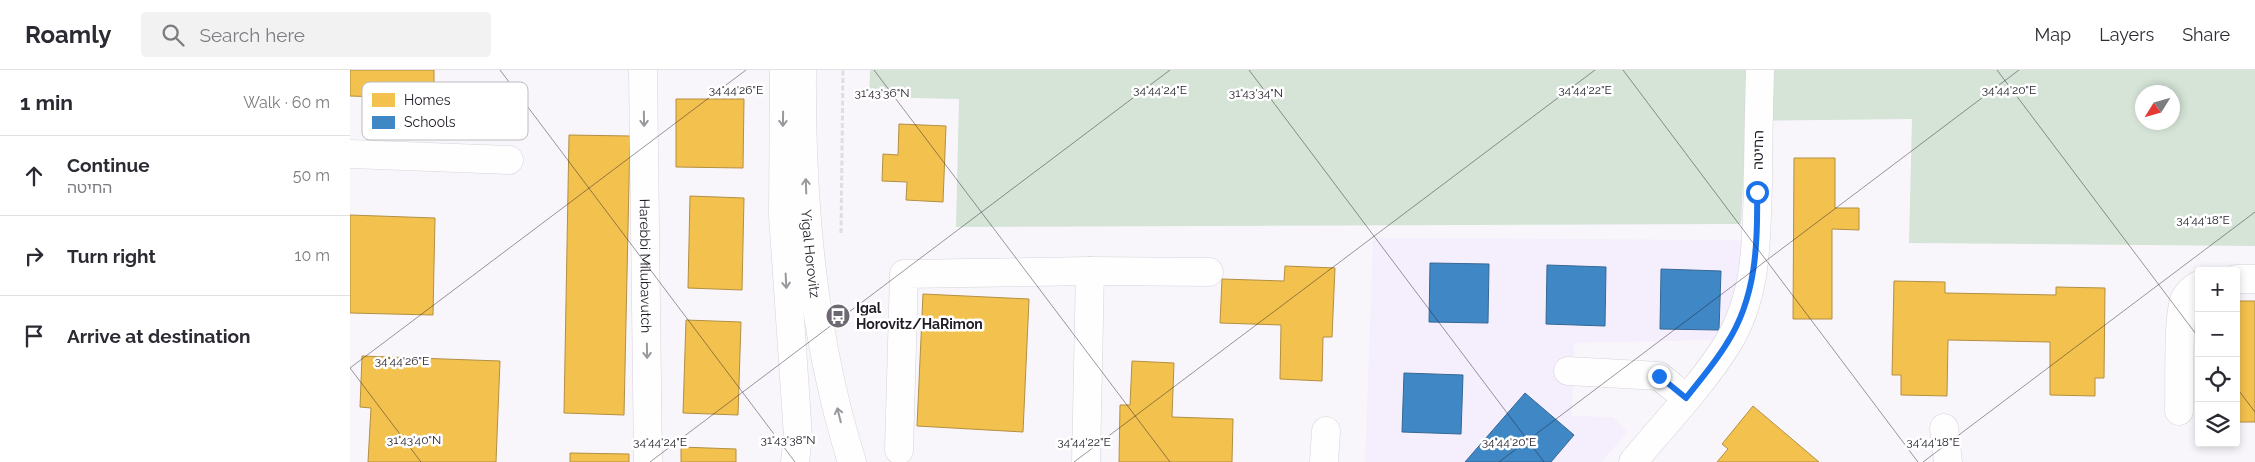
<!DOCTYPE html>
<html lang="en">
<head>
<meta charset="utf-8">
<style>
	:root { --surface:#fff; --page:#f2f2f3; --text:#2b2b33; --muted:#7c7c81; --line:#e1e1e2 }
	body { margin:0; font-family:Raleway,"Noto Sans Hebrew",sans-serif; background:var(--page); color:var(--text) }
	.controls { position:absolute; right:15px; bottom:15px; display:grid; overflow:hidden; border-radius:5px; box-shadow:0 2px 8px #0003 }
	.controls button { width:45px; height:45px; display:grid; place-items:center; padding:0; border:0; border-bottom:1px solid var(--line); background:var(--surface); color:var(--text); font:25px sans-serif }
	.compass { position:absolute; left:1785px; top:15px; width:45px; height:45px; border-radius:50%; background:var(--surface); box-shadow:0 2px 8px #0003; rotate:233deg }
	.stop { position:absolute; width:15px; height:15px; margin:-11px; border:4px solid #1a73e8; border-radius:50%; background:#fff }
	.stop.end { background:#1a73e8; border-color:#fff; box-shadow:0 1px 5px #0008 }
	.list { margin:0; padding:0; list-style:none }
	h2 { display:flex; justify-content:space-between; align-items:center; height:65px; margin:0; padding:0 20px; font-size:21px }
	h2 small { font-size:16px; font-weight:400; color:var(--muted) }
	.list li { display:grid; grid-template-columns:32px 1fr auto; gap:15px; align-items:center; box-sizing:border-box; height:80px; padding:0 20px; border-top:1px solid var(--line) }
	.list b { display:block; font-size:19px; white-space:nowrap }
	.list p { margin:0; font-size:16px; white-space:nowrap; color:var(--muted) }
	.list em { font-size:16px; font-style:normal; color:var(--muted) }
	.icon { flex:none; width:28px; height:28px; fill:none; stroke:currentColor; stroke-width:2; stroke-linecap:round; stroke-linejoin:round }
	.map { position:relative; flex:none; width:1905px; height:392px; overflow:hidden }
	header { display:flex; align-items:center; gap:30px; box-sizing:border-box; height:70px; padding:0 25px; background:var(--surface); border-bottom:1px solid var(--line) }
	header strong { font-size:24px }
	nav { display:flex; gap:28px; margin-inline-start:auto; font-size:18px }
	.search { width:350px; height:45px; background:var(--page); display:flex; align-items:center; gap:12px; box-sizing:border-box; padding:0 18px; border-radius:5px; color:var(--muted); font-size:19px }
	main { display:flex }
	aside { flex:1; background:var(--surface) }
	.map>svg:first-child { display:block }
	.built { fill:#f5eefc }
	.green { fill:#d5e4d7; fill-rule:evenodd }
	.homes { fill:#f2c14e; stroke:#b38f42 }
	.schools { fill:#3f88c5; stroke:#366795 }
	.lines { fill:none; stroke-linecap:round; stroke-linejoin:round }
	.minor-casing { stroke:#d6d2da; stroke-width:29 }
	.major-casing { stroke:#d6d2da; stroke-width:29 }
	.path { stroke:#dfdddf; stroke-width:3; stroke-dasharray:5 2.5; stroke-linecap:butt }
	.minor { stroke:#fefefe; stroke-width:28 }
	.major { stroke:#fefefe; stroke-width:28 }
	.oneway { stroke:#9b989d }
	.route { stroke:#1a73e8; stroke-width:6 }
	.ticks { fill:none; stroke:#211b26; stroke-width:1; stroke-opacity:0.45 }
	.labels { text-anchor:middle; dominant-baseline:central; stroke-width:5; stroke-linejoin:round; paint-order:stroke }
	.street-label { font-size:14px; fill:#211b26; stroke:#fff }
	.poi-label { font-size:14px; font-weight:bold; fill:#211b26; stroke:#fff; text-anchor:start }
	.key { fill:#fff; stroke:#bcbbbe; stroke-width:1 }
	.key-label { font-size:14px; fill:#211b26 }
	.ticks-label { font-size:12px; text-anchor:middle; fill:#211b26; stroke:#fff; stroke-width:5; stroke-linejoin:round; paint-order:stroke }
</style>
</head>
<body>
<header>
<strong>Roamly</strong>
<div class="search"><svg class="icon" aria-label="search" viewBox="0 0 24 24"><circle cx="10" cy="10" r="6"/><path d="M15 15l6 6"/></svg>Search here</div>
<nav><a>Map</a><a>Layers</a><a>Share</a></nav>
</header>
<main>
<aside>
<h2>1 min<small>Walk · 60 m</small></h2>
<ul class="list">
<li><svg class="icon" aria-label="ahead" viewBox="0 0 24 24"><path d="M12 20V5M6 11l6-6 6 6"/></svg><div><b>Continue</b><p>החיטה</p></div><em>50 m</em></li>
<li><svg class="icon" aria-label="right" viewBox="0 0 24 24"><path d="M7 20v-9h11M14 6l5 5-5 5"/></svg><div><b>Turn right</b></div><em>10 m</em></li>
<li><svg class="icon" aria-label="arrive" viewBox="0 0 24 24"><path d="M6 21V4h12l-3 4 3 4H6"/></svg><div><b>Arrive at destination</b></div></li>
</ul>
</aside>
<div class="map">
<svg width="1905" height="392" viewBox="0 0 1905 392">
	<rect width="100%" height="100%" fill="#f9f6fb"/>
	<path class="built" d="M1023 168 1395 170 1382 245 1367 270 1224 273 1222 346 1263 347 1277 362 1252 392H1015Z"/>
	<path class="green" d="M520 0H1905V176L1559 173 1562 49 1396 51 1391 154 606 157 609 29 519 27ZM1792 22H1822V52H1792Z"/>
	<g class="homes">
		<path d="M0 0H84V29L0 26Z"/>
		<path d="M326 29H394L393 98 326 97Z"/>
		<path d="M549 54 596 56 593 132 556 130 557 112 532 111 533 84 548 85Z"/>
		<path d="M219 65 280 66 274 345 214 343Z"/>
		<path d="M1444 88H1485V138H1509V160L1482 159V249H1443Z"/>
		<path d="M340 126 394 128 392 220 338 218Z"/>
		<path d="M0 145 85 148 83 245 0 243Z"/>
		<path d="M935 196 985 198 982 267H973L972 311 930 309 931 255 870 253 872 209 934 211Z"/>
		<path d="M1544 211 1595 212V223L1706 225V217L1755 218 1754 308H1745V326L1700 325V272L1598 270 1597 326 1551 325V305H1542Z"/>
		<path d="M573 224 679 229 673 362 567 356Z"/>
		<rect x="1886" y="231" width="19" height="121"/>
		<path d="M336 250 391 252 388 345 333 343Z"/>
		<path d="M12 286 150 291 146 392H18L21 338 10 337Z"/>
		<path d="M782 291 824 293 822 347 883 349 882 392H769L770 335H780Z"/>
		<path d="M1403 336 1469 392H1367L1378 379 1372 374Z"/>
		<path d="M331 377 386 379V392H331Z"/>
		<path d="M220 383 279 384V392H220Z"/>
	</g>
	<g class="schools">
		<path d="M1080 193 1139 194 1138 253 1079 252Z"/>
		<path d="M1197 195 1256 197 1255 256 1196 254Z"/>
		<path d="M1311 199 1371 201 1369 260 1310 259Z"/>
		<path d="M1054 303 1113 305 1111 364 1052 362Z"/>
		<path d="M1175 323 1224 365 1201 392H1115Z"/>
	</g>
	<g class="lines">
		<defs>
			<g id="minor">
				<path id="s1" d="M293 0 298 392"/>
				<path d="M0 84 159 90"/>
				<path d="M1886 209H1905"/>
				<path d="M1218 301 1309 306 1336 328"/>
				<path d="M1829 341C1830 318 1827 246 1835 228 1838 223 1843 218 1849 215"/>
				<path d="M1594 358 1598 392"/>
				<path d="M549 380 554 204 740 201"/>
				<path d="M736 392 740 201 859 202"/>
				<path d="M974 392 976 361"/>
				<path d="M1283 392C1315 353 1352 315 1378 273 1408 224 1406 169 1408 114 1408 76 1409 38 1410 0"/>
			</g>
			<g id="major">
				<path d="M434 0 433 145 448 366 445 392"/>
				<path id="s2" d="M452 0C451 132 462 265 502 392"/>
			</g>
		</defs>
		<use href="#minor" class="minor-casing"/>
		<use href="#major" class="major-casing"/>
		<path class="path" d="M491 163 493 0"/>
		<use href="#minor" class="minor"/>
		<use href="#major" class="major"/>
	</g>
	<defs><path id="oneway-shaft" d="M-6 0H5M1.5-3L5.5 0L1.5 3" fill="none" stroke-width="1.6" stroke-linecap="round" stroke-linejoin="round" transform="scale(1.25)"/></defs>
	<g class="oneway">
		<use href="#oneway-shaft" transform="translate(294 49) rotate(89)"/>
		<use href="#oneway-shaft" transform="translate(433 49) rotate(91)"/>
		<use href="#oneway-shaft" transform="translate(456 116) rotate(-92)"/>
		<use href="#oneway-shaft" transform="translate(436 211) rotate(87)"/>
		<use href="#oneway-shaft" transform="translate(297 281) rotate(89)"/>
		<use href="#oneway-shaft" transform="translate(489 345) rotate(-104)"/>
	</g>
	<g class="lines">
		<path class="route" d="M1309 306 1336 328C1350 310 1365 293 1377 273 1406 228 1408 174 1407 122"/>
	</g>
	<path class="ticks" d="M150 0 445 392M524 0 820 392M899 0 1194 392M1273 0 1568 392M1647 0 1849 268M0 298 396 0M0 298 71 392M1886 317 1905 342M300 392 820 0M724 392 1245 0M1149 392 1669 0M1573 392 1905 142"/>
	<defs>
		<symbol id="bus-disc" viewBox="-11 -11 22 22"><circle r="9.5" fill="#6d6871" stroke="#fff"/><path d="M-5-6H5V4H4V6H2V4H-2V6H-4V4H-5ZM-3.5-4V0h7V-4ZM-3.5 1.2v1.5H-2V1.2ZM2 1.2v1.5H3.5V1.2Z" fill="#fff"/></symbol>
	</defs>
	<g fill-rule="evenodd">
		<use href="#bus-disc" x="474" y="232" width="28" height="28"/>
	</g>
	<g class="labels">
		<g class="street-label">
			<text transform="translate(1408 80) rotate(-89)">החיטה</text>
			<text stroke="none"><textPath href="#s2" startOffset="184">Yigal Horovitz</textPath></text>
			<text stroke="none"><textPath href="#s1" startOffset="196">Harebbi Milubavutch</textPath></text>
		</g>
		<g class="poi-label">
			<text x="506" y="238">Igal<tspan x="506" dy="16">Horovitz/HaRimon</tspan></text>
		</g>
	</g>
	<rect x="12" y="12" width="166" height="58" rx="8" class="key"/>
	<rect x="22" y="23" width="23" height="14" fill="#f2c14e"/>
	<rect x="22" y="46" width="23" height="13" fill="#3f88c5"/>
	<g class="key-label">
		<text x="54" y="35">Homes</text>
		<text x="54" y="57">Schools</text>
	</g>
	<g class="ticks-label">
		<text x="386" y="24">34°44'26"E</text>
		<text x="810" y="24">34°44'24"E</text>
		<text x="1235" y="24">34°44'22"E</text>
		<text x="1659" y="24">34°44'20"E</text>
		<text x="532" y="27">31°43'36"N</text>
		<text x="906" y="27">31°43'34"N</text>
		<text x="1853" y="154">34°44'18"E</text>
		<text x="52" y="295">34°44'26"E</text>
		<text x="64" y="374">31°43'40"N</text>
		<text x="438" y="374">31°43'38"N</text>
		<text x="310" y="376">34°44'24"E</text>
		<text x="734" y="376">34°44'22"E</text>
		<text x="1159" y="376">34°44'20"E</text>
		<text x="1583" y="376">34°44'18"E</text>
	</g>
</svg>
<div class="controls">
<button>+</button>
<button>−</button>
<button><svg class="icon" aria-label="locate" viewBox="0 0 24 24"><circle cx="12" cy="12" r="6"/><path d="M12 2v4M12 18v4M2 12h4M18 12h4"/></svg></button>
<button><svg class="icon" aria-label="layers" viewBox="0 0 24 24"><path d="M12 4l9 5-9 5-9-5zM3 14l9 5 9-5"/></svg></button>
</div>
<svg class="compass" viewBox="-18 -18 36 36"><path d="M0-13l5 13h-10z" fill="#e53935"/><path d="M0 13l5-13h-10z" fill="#7c7c81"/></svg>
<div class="stop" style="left:1407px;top:122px"></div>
<div class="stop end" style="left:1309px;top:306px"></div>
</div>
</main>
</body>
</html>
